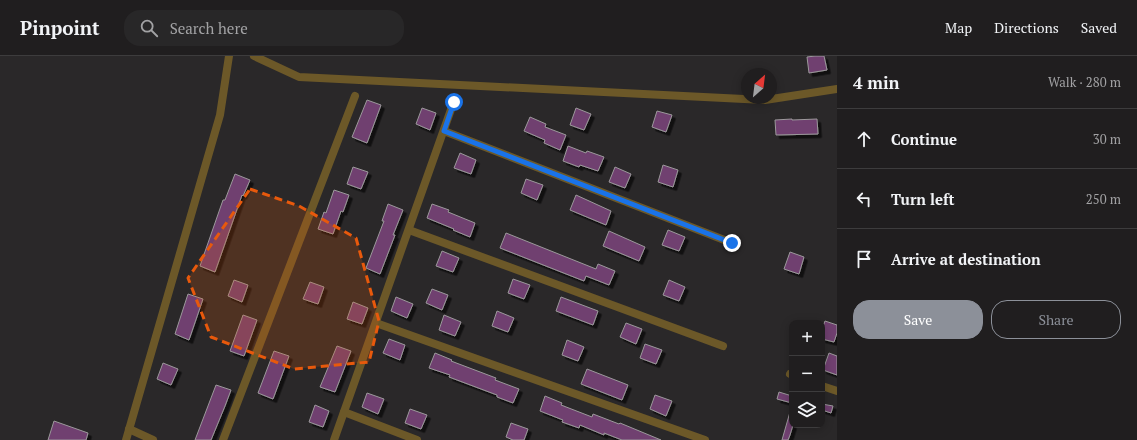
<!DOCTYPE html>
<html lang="en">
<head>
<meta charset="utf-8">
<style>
	:root { --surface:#201e1f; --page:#282728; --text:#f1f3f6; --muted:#a2a2a4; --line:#3d3c3d; --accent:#8c9099 }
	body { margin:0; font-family:"PT Serif",serif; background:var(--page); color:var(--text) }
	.controls { position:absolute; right:12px; bottom:12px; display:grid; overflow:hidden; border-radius:8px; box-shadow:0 2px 10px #0003 }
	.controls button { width:36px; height:36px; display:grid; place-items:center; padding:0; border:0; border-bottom:1px solid var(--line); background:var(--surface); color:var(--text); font:20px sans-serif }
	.compass { position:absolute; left:741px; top:12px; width:36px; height:36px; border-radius:50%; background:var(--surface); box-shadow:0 2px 10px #0003; rotate:28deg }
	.stop { position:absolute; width:12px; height:12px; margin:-9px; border:3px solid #1a73e8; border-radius:50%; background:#fff }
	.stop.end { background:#1a73e8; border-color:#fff; box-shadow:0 1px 4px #0008 }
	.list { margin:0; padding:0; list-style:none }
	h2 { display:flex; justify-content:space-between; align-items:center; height:52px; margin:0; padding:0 16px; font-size:17px }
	h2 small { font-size:13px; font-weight:400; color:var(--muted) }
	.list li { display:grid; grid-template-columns:26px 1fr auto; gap:12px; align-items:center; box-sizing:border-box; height:60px; padding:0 16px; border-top:1px solid var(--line) }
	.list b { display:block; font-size:15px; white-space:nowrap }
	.list em { font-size:13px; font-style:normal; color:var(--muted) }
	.actions { display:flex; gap:8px; padding:12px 16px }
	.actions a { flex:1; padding:9px 0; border:1px solid var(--accent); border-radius:16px; text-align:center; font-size:14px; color:var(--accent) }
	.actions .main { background:var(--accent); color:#fff }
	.icon { flex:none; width:22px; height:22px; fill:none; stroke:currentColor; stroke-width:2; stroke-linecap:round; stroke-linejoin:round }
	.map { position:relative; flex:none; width:837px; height:384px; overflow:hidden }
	header { display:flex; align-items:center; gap:24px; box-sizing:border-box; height:56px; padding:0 20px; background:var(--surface); border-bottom:1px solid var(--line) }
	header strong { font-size:19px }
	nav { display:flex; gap:22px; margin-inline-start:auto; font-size:14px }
	.search { width:280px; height:36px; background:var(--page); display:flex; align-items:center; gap:10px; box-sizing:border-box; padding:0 14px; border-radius:16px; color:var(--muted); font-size:15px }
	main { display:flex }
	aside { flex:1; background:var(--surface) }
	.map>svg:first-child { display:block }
	.building { fill:#6f3f70; stroke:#9c999b; filter:url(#shadow) }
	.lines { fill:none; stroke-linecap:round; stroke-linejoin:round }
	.minor { stroke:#6c5828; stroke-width:8 }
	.route { stroke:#1a73e8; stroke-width:5 }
	.marked { fill:#e8590c; fill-opacity:0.2; stroke:#e8590c; stroke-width:3; stroke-dasharray:8 5; stroke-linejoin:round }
</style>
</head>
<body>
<header>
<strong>Pinpoint</strong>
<div class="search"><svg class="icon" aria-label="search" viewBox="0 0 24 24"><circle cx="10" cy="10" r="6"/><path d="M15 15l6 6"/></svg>Search here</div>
<nav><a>Map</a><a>Directions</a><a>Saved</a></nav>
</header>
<main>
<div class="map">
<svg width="837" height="384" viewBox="0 0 837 384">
	<defs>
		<filter id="shadow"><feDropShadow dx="3.5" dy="3.5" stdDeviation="0" flood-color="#0009"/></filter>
	</defs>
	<rect width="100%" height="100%" fill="#2a2829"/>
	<g class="building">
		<path d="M815 0H824L827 14 809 17 807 1Z"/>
		<path d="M367 44 381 49 367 87 352 81Z"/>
		<path d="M422 52 436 57 430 74 416 68Z"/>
		<path d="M576 52 591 58 584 74 570 69Z"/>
		<path d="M657 55 672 59 666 76 652 71Z"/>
		<path d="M530 61 546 68 545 71 566 79 560 94 544 87 545 84 524 75Z"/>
		<path d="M792 63V64L817 63 818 78 776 79 775 64Z"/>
		<path d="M568 90 586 97 587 95 604 101 598 115 580 109 579 111 563 105Z"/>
		<path d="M460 97 476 104 471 118 454 112Z"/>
		<path d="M663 109 678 114 673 131 658 126Z"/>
		<path d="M353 111 368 116 361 133 347 128Z"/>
		<path d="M615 111 631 118 625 132 609 126Z"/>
		<path d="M235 118 250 124 243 140 242 139 215 216 200 210 223 144H225Z"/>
		<path d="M526 123 543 129 537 144 521 137Z"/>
		<path d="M334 134 349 139 343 156 341 155 333 178 318 173 324 156 326 157Z"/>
		<path d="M576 139 611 155 606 169 570 154Z"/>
		<path d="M388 148 403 154 393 179H395L380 218 366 212 384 165H382Z"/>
		<path d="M432 148 449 154 448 156 475 167 470 181 453 174 454 173 427 162Z"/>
		<path d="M668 174 685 181 679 195 662 189Z"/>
		<path d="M609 175 645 191 639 205 603 190Z"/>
		<path d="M506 177 596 213 598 208 615 215 609 229 586 220 584 225 500 192Z"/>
		<path d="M442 195 459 202 453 216 436 210Z"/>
		<path d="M790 196 804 201 799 218 784 213Z"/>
		<path d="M513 223 530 229 524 243 508 237Z"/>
		<path d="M234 224 248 229 242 246 228 240Z"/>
		<path d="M669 224 685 231 679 245 663 239Z"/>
		<path d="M310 226 324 231 318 248 303 243Z"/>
		<path d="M432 233 448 239 442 254 426 247Z"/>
		<path d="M188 238 203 243 189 284 175 278Z"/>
		<path d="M396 241 413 248 407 262 391 255Z"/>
		<path d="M561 241 598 255 593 269 556 255Z"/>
		<path d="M353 246 368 252 362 268 347 263Z"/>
		<path d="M497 255 514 262 508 276 492 270Z"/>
		<path d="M243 259 257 264 244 300 230 295Z"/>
		<path d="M444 259 461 266 455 280 439 274Z"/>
		<path d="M825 265 837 269V277L834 286 822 283V273Z"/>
		<path d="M626 267 642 273 636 288 620 281Z"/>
		<path d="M389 283 405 289 400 304 383 297Z"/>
		<path d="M567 284 584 291 578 305 562 299Z"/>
		<path d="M645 288 662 294 656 308 640 302Z"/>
		<path d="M337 290 351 295 335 336 320 331Z"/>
		<path d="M274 295 289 300 273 343 258 337Z"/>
		<path d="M435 297 452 304 451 305 496 322 495 324 519 333 513 347 497 341V339L449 321 450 319 429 312Z"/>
		<path d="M829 297 837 300V319L823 314Z"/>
		<path d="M163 307 178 313 171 329 157 323Z"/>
		<path d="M587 313 628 329 622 344 581 328Z"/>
		<path d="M216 329 231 334 225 350 211 384H195Z"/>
		<path d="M779 336 792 340V347L777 343Z"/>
		<path d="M367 337 384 343 378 358 362 351Z"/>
		<path d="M655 339 672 345 666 360 650 353Z"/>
		<path d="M545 340 562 347 561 349 592 361 593 358 619 368 620 367 661 384H622L604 377V379L580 369 579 372 562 366 563 364 540 355Z"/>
		<path d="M822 348 833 350 831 357 822 354Z"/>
		<path d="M315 349 329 355 323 371 309 366Z"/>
		<path d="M410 353 427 359 421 373 405 367Z"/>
		<path d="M790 356H792V369H793L790 379 788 384H782Z"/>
		<path d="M54 365 88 377 86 384H48Z"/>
		<path d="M511 367 528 373 524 384H513L506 381Z"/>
	</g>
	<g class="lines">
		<g class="minor">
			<path d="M254 0 299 21 765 44 837 33"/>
			<path d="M444 75 732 187"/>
			<path d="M409 174 723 290"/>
			<path d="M376 267 705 384"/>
			<path d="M790 318 792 319"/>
			<path d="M822 330 837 335"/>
			<path d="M344 356 417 384"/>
			<path d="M129 373 153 384"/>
			<path d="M126 384 220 59 229 0"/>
			<path d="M223 384 355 40"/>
			<path d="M334 384 454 45"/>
		</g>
	</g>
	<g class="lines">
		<path class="route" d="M454 46 444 75 732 187"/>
	</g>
	<path class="marked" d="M250 133 299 150 356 182 379 265 369 306 294 313 211 281 188 222Z"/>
</svg>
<div class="controls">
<button>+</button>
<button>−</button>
<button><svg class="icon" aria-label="layers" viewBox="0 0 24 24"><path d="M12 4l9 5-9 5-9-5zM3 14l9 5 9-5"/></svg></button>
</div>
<svg class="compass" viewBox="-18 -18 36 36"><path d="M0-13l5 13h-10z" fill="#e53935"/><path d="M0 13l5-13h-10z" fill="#a2a2a4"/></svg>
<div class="stop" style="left:454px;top:46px"></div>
<div class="stop end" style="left:732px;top:187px"></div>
</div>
<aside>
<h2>4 min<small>Walk · 280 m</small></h2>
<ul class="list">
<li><svg class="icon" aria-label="ahead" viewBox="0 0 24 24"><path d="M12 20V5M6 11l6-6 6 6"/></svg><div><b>Continue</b></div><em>30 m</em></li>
<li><svg class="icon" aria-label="left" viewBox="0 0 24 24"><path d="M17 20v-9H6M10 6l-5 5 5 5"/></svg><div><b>Turn left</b></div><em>250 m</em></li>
<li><svg class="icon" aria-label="arrive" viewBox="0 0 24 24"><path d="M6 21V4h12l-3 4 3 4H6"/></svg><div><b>Arrive at destination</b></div></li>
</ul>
<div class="actions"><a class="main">Save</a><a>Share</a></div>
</aside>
</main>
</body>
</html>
